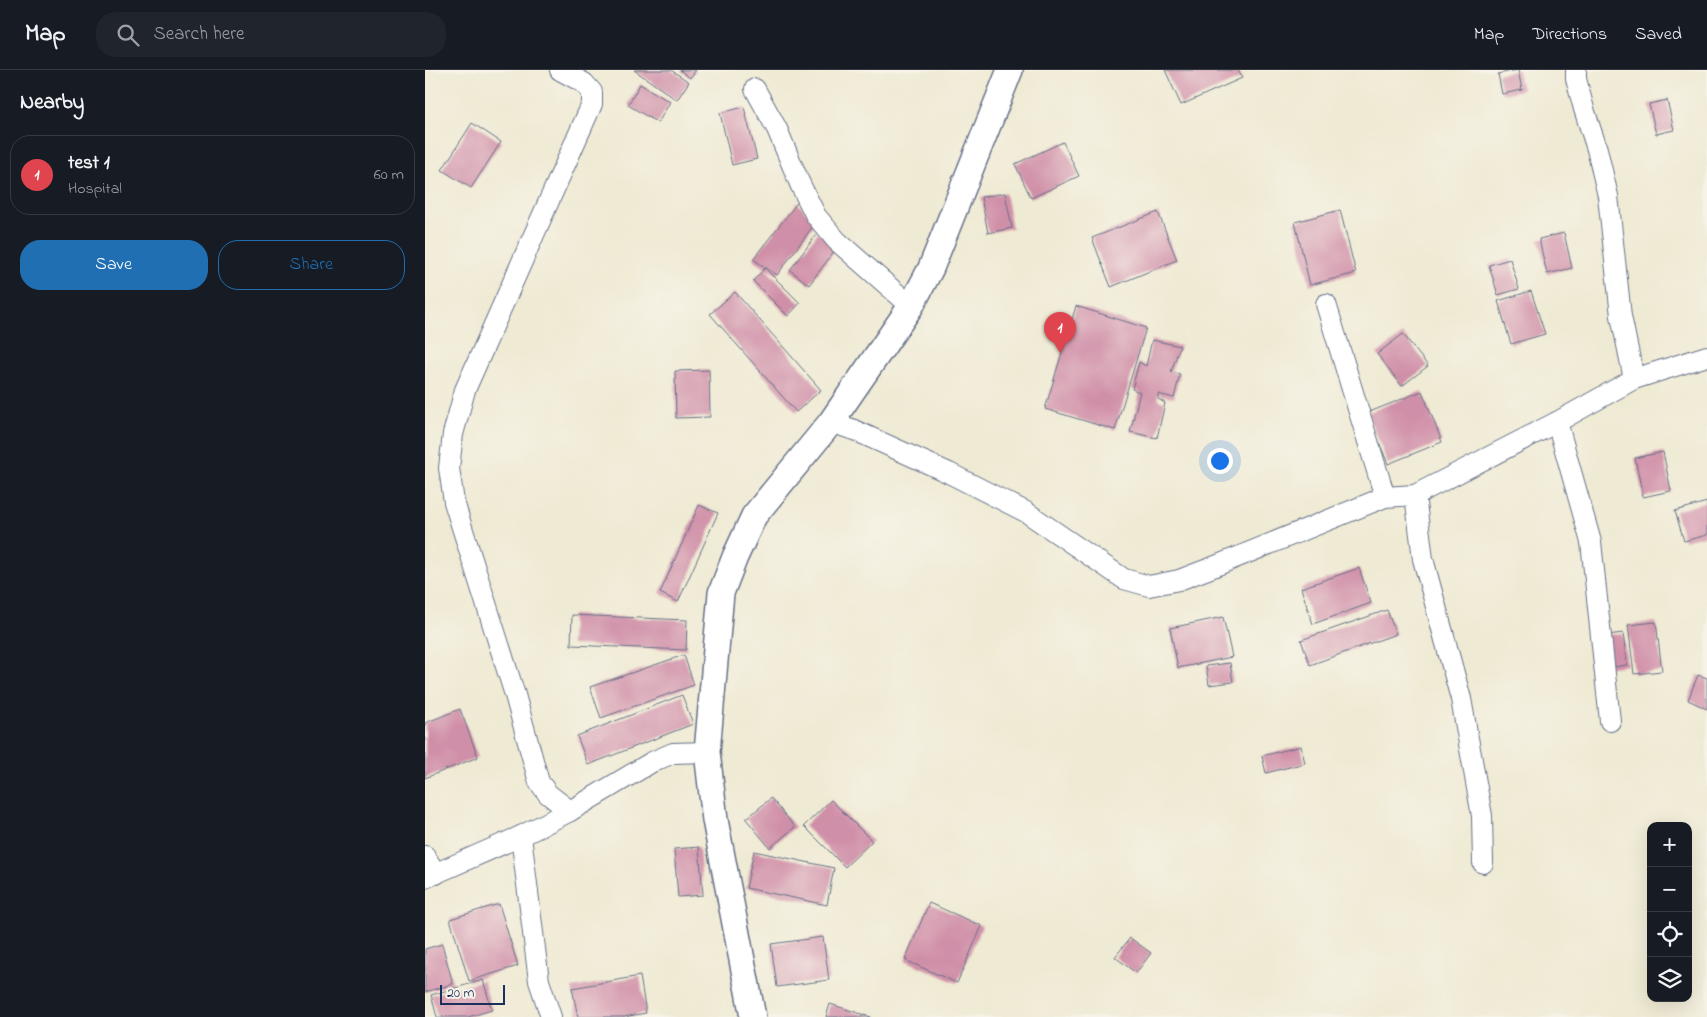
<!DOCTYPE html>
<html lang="en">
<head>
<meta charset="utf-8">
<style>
	:root { --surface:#171b24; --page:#20242c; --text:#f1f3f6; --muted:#9ea1a6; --line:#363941; --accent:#1f6fb2 }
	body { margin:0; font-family:"Indie Flower",sans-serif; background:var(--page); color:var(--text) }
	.controls { position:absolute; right:15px; bottom:15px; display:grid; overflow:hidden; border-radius:10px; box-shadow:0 5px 20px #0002 }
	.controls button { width:45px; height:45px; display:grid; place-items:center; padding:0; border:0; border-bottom:1px solid var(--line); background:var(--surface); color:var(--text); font:25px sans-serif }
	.scale { position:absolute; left:15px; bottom:12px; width:65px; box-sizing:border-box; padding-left:5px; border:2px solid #1b2f5e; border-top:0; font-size:14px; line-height:18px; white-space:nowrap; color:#1b2f5e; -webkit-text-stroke:4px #f7f3e8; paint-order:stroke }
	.you { position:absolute; left:794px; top:390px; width:18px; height:18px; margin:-12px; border:4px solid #fff; border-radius:50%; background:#1a73e8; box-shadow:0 0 0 8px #1a73e833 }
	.badge { display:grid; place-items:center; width:32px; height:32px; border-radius:50%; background:var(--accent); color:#fff; font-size:16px; font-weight:700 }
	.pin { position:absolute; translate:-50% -41px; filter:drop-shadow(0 1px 2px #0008) }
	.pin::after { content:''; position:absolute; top:26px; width:18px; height:15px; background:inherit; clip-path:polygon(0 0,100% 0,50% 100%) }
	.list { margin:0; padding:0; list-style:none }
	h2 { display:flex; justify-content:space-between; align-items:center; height:65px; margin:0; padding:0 20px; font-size:21px }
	h2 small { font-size:16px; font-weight:400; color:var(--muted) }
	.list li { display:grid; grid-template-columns:32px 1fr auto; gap:15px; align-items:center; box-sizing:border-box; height:80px; margin:0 10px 10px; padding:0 10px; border:1px solid var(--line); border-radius:20px }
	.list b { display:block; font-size:19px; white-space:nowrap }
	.list p { margin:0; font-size:16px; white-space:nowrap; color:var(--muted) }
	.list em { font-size:16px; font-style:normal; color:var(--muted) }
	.actions { display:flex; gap:10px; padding:15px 20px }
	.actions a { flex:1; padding:11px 0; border:1px solid var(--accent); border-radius:20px; text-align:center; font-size:18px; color:var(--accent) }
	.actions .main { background:var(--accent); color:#fff }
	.icon { flex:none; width:28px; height:28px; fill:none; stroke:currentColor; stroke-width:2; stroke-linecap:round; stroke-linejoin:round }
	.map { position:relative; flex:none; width:1282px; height:947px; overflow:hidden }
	header { display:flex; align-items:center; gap:30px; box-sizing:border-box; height:70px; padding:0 25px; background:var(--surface); border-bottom:1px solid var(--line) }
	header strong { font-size:24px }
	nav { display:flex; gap:28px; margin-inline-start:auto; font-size:18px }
	.search { width:350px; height:45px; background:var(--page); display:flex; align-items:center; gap:12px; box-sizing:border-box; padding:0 18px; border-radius:20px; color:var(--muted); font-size:19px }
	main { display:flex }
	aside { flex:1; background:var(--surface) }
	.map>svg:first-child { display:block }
	.building { fill:#d08fa8 }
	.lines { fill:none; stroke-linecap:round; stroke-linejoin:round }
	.minor-casing { stroke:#657087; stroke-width:22 }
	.tertiary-casing { stroke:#657087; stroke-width:28 }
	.minor { stroke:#fff; stroke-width:20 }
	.tertiary { stroke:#fff; stroke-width:25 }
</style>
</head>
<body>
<header>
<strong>Map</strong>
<div class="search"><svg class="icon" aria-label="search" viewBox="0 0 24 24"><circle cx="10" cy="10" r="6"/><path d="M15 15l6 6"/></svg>Search here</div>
<nav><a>Map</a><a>Directions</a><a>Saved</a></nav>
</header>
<main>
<aside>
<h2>Nearby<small></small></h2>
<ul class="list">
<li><span class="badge" style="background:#e0444e">1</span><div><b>test 1</b><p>Hospital</p></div><em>60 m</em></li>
</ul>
<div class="actions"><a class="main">Save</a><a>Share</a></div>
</aside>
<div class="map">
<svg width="1282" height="947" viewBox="0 0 1282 947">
	<rect width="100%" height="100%" fill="#f7f3e8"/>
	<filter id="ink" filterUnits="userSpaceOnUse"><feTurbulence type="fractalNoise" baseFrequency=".02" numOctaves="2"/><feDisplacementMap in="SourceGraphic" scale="10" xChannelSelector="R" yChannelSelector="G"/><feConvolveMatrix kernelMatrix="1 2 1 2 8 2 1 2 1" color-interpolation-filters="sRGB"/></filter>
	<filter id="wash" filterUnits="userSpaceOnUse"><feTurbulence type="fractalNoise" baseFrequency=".0096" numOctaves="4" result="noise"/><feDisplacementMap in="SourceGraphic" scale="20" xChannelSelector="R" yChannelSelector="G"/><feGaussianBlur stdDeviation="1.12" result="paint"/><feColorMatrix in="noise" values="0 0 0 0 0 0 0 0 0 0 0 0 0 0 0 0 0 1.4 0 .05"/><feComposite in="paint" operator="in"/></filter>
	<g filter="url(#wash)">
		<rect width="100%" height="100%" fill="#efead3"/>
		<g id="blocks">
			<g class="building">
				<path d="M209 0H246L264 12 252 30Z"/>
				<path d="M255 0H271L265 8Z"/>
				<path d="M740 0H813L817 8 756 35Z"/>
				<path d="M1093 0 1097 20 1077 24 1073 4Z"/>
				<path d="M215 14 245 32 233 53 203 35Z"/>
				<path d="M1242 30 1249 60 1231 64 1224 34Z"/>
				<path d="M319 37 332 89 307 95 295 43Z"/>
				<path d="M47 53 76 72 46 118 17 100Z"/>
				<path d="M638 72 654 106 606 128 590 94Z"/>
				<path d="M580 123 587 158 563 163 556 127Z"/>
				<path d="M372 133 391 152 352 205 328 189Z"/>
				<path d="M915 140 931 203 885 215 870 152Z"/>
				<path d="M733 142 752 190 686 217 667 168Z"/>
				<path d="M394 161 413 176 384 215 365 200Z"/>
				<path d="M1139 163 1147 198 1122 204 1114 169Z"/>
				<path d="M1085 189 1094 219 1073 225 1064 195Z"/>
				<path d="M340 198 375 233 363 246 328 211Z"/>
				<path d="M1106 221 1120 264 1086 274 1073 231Z"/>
				<path d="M310 222 396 320 371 342 285 244Z"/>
				<path d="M651 236 721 258 690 360 620 339Z"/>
				<path d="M978 264 1003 296 977 316 952 284Z"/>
				<path d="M727 270 755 276 746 302 755 304 749 328 733 324V329L740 333 732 368 705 362 715 322 707 319 714 292 721 296Z"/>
				<path d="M284 300 285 347 251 348 250 301Z"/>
				<path d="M997 321 1017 372 963 394 942 343Z"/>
				<path d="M1238 382 1246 421 1218 427 1210 388Z"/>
				<path d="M1282 432V465L1259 471 1250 441Z"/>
				<path d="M274 435 293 443 253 532 235 523Z"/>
				<path d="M934 498 946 533 888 554 876 518Z"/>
				<path d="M962 540 971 564 885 595 876 570Z"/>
				<path d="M147 545 262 550 261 580 146 575Z"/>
				<path d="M798 547 807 587 753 598 745 558Z"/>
				<path d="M1231 552 1237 601 1209 604 1203 555Z"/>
				<path d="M1198 563 1202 595 1180 598 1175 566Z"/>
				<path d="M259 585 269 615 176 648 165 617Z"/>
				<path d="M805 593 808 612 784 615 781 596Z"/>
				<path d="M1273 605 1282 608V639L1263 630Z"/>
				<path d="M257 625 268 654 163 695 152 666Z"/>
				<path d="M35 639 53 687 0 708V653Z"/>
				<path d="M876 676 880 693 841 703 837 686Z"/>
				<path d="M346 728 370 757 345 778 321 749Z"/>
				<path d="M406 730 447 771 420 797 379 756Z"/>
				<path d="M274 777 278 825 253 827 249 779Z"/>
				<path d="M329 781 409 798 402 835 321 818Z"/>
				<path d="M504 833 557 856 532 913 480 890Z"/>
				<path d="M74 834 93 896 44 911 25 849Z"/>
				<path d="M398 867 404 910 352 917 346 874Z"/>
				<path d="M705 868 726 883 711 903 690 887Z"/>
				<path d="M17 874 28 914 0 922V879Z"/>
				<path d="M215 906 221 943 199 947H153L147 918Z"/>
				<path d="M58 910 67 940 43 947H12L6 925Z"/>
				<path d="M405 934 446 947H401Z"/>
			</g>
		</g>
	</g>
	<g filter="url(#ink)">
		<use href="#blocks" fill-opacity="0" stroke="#657087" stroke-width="1"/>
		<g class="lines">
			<defs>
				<g id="minor">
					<path d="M135 0 159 13 167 22V34L40 320 28 364 24 398 29 432 90 625 114 712 123 724 145 741"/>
					<path d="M1151 0V9L1159 39 1172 79 1183 126 1196 246 1209 309"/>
					<path d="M330 19 352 59 375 114 391 146 412 171 486 236"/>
					<path d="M901 234 960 427"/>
					<path d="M406 352 429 360 524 403 601 442 699 509 724 516 754 510 788 497 960 427 990 425 1132 352 1209 309 1282 286"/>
					<path d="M1132 352 1166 472 1185 651"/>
					<path d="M990 425 998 489 1036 629 1057 746 1058 793"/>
					<path d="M96 766 114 911 126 947"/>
					<path d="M0 786 11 804"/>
					<path d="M0 808 96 766 145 741 227 692 248 683 282 682"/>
				</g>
				<path id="tertiary" d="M328 947 290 750 282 682 296 523 310 487 329 446 406 352 486 236 506 198 585 0"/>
			</defs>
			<use href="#minor" class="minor-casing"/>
			<use href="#tertiary" class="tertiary-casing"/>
			<use href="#minor" class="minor"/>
			<use href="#tertiary" class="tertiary"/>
		</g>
	</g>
</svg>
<div class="controls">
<button>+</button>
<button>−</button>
<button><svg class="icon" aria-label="locate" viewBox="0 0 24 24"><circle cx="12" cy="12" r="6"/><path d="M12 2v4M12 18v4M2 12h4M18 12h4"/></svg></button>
<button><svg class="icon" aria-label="layers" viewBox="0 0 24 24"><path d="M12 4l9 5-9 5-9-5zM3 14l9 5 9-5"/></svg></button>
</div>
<div class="scale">20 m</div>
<div class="you"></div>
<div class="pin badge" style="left:635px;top:283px;background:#e0444e">1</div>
</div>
</main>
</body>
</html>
